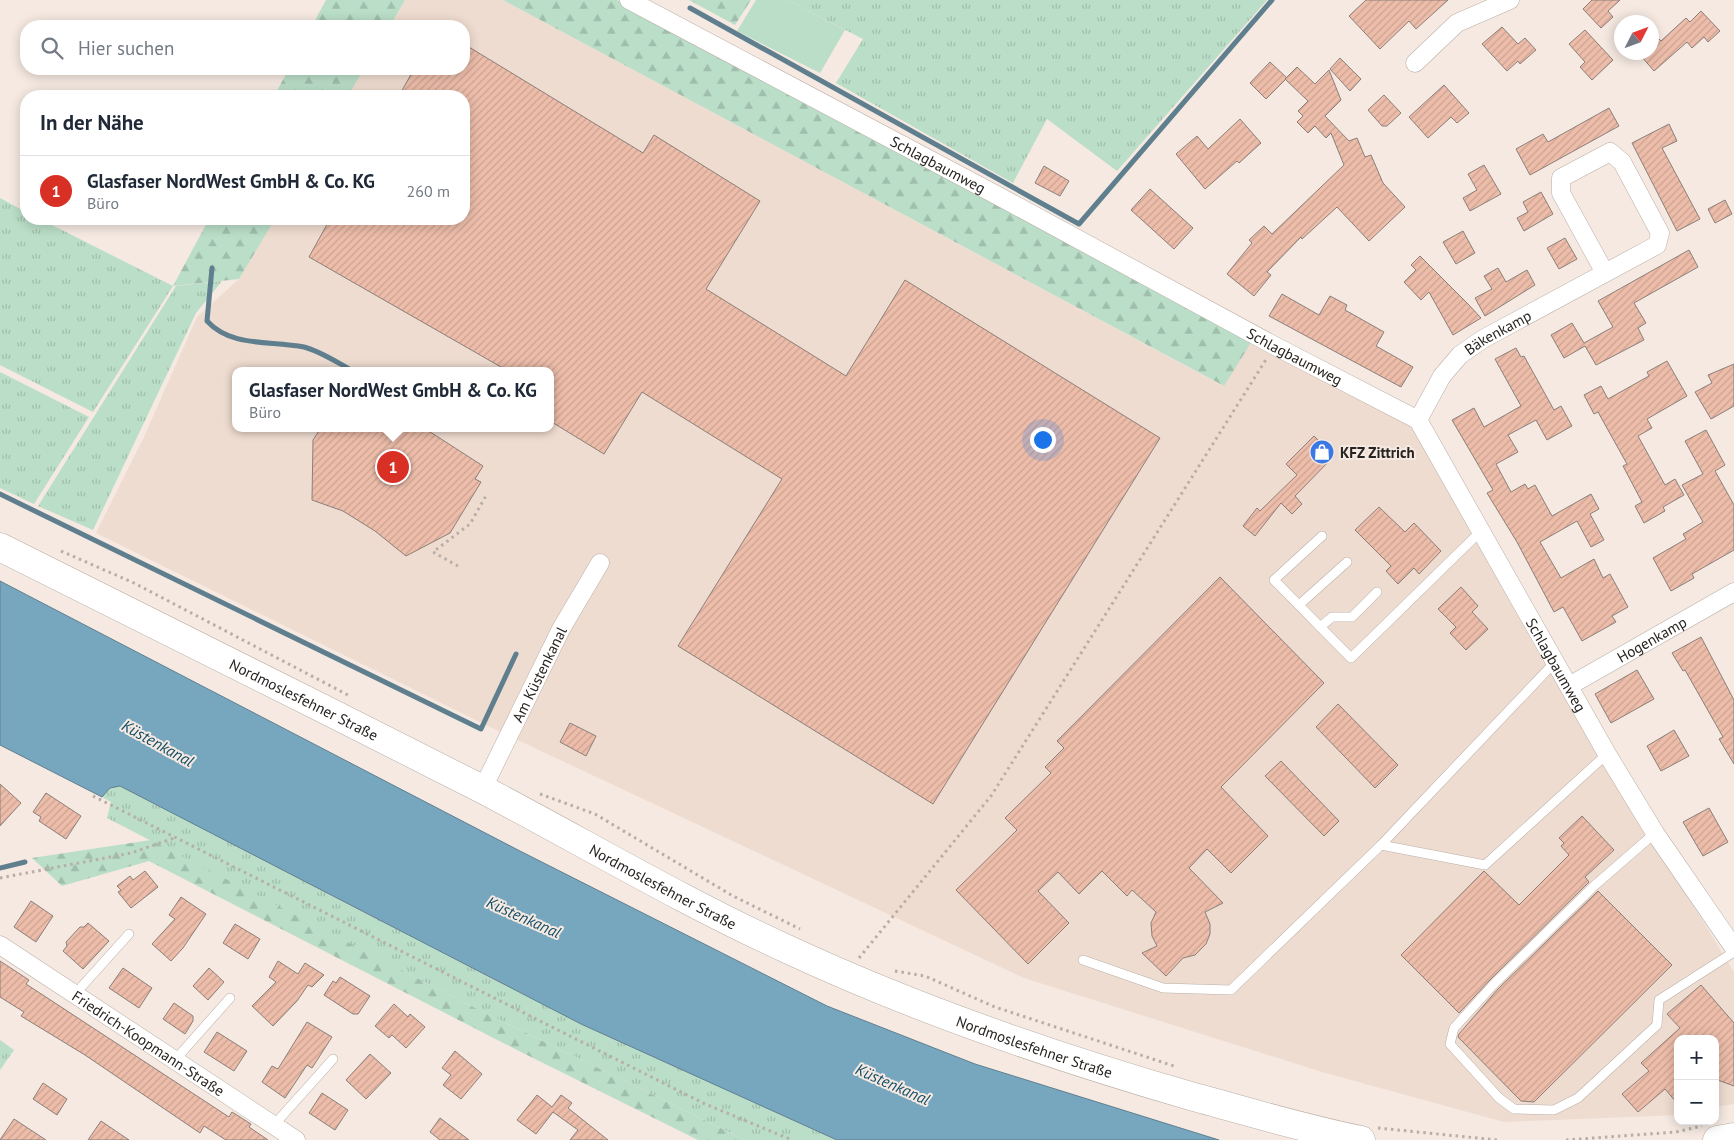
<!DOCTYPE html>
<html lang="de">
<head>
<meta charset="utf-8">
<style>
	:root { --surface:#fff; --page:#f2f2f3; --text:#1f2937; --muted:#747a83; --line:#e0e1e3; --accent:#d93025 }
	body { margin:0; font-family:"PT Sans",sans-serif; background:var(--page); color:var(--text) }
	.controls { position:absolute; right:15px; bottom:15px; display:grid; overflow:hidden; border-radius:10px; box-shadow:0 2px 12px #0003 }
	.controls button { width:45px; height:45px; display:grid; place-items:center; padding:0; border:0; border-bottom:1px solid var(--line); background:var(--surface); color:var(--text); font:25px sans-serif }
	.compass { position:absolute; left:1614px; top:15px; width:45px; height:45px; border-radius:50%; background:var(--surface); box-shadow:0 2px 12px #0003; rotate:48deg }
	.you { position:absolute; left:1042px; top:439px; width:18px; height:18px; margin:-12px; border:4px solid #fff; border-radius:50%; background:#1a73e8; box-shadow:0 0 0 8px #1a73e833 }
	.badge { display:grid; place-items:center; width:32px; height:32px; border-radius:50%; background:var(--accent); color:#fff; font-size:16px; font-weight:700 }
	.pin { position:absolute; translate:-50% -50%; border:2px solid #fff; box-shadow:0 1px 5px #0006 }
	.popup { position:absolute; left:232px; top:367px; width:322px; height:65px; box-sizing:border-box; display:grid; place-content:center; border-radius:10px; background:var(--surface); filter:drop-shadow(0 1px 4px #0005); font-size:16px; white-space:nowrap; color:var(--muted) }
	.popup b { font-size:19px; color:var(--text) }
	.popup::after { content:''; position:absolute; left:50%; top:100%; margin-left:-10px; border:10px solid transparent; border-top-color:var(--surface) }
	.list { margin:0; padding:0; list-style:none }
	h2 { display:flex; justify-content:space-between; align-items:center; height:65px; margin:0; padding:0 20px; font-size:21px }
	h2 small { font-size:16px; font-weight:400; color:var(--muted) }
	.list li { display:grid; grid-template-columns:32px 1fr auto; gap:15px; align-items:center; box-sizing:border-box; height:70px; padding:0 20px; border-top:1px solid var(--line) }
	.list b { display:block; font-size:19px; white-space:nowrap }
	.list p { margin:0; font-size:16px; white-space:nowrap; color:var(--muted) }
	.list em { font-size:16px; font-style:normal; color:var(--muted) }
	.icon { flex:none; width:28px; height:28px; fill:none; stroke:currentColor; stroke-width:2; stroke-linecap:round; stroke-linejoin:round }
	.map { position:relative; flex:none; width:1734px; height:1140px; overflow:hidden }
	.search { position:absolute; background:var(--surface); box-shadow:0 2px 12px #0003; left:20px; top:20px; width:450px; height:55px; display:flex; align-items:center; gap:12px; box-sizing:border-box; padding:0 18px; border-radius:20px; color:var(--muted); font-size:19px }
	.panel { position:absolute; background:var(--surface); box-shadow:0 2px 12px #0003; left:20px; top:90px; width:450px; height:135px; border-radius:20px }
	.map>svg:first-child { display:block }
	.built { fill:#efdcd0; fill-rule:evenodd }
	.grass { fill:url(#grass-tufts) }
	.forest { fill:url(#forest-firs) }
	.pitch { fill:#badec8 }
	.water { fill:#77a6bf; stroke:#5f7f8f }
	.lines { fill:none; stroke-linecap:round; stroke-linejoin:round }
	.stream { stroke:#5f7f8f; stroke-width:5 }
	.building { fill:url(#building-hatch); stroke:#8b7f7a }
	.service-casing { stroke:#baafa7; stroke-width:10 }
	.minor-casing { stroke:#baafa7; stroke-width:19 }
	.primary-casing { stroke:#baafa7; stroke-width:29 }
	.path { stroke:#b7aea7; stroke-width:3; stroke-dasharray:2.5 4; stroke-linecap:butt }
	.service { stroke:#fff; stroke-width:9 }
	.minor { stroke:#fff; stroke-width:18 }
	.primary { stroke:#fff; stroke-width:28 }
	.labels { text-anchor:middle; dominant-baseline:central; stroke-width:4; stroke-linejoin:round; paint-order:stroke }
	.street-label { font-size:15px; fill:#272320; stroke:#f5e9e1 }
	.poi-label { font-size:15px; font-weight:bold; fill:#272320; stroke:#f5e9e1; text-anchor:start }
	.water-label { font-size:16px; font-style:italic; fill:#104d68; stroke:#f5e9e1 }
</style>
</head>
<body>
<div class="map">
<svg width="1734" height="1140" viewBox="0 0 1734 1140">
	<defs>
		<pattern id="grass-tufts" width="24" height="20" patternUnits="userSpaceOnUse" patternTransform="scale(1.25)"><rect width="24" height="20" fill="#badec8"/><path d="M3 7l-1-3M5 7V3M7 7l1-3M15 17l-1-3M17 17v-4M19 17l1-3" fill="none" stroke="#a0beac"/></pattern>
		<pattern id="forest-firs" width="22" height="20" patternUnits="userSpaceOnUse" patternTransform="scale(1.25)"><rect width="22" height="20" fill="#badec8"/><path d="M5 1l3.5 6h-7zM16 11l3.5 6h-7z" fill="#a0beac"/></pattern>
		<pattern id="building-hatch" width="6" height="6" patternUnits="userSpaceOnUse" patternTransform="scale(1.25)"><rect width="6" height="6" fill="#edbdaa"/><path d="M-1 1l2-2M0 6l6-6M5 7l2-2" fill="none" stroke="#cba292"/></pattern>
	</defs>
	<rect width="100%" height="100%" fill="#f5e9e1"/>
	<path class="built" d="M405 0H503L1223 386 1252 341 1412 427 1543 661 1734 972V1104L1715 1107V1039H1678V1115L1504 1122 1322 1072 1024 978 490 727 96 533 143 439 197 317 239 279 275 219H464V96H348L364 69H464V26H390ZM235 371H550V428H235Z"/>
	<g class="grass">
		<path d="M787 0H1267L1117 171 1047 119 1013 183 836 83 863 39Z"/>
		<path d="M0 198 26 212V219H40L173 286 93 412 0 365Z"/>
		<path d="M222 281 196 313 93 530 38 506 176 286Z"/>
		<path d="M0 372 89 417 34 504 0 488Z"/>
		<path d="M120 786 581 1024 837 1140H745L467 1004 107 818 111 802 102 797 110 788Z"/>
		<path d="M0 1040 14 1050 0 1070Z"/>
	</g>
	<g class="forest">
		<path d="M326 0H405L390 26H312Z"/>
		<path d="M503 0H617L1252 341 1224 386Z"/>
		<path d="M689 0H751L735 25Z"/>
		<path d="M289 69H364L348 96H274Z"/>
		<path d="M209 219H275L239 279 173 286Z"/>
		<path d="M151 840 467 1004 745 1140H698L519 1051 149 861 62 886 32 858Z"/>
	</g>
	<path class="pitch" d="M756 0H787L845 30 820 73 737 31Z"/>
	<path class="water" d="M0 581 518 850 827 1006 975 1064 1219 1140H837L581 1024 120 786 110 788 102 797 0 745Z"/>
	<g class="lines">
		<g class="stream">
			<path d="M690 8 1079 224 1272 0"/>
			<path d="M212 268 207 321C232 348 270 340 304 347 320 351 338 363 353 371"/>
			<path d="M0 494 481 729 516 654"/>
			<path d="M0 868 25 862"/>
		</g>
	</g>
	<g class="building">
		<path d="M1366 0H1448L1416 29 1409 21 1380 49 1349 16Z"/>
		<path d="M1592 0H1620L1608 11 1613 17 1601 28 1583 9Z"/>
		<path d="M1701 11 1720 31 1708 42 1704 37 1692 48 1687 42 1654 71 1641 56 1644 52H1652V46L1659 39 1661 41 1686 18 1690 22Z"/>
		<path d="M1502 27 1518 44 1525 38 1536 50 1520 64 1518 61 1507 71 1482 44Z"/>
		<path d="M1585 30 1613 60 1592 80 1580 67 1585 62 1569 44Z"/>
		<path d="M464 44 643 153 654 135 760 201 706 289 846 376 905 280 1160 438 933 804 678 646 782 479 642 392 604 454 550 421V371H508L309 257 330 219H464V96H399L414 69H464Z"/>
		<path d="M1340 58 1361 79 1350 91 1330 69Z"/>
		<path d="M1270 62 1287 78 1266 99 1250 83Z"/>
		<path d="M1297 67 1315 84 1329 70 1341 100 1325 116 1349 141 1357 138 1365 157 1371 155 1383 183 1405 207 1369 241 1337 207 1302 239 1301 237 1267 272 1271 275 1254 296 1227 274 1252 243 1249 240 1264 226 1272 234 1344 165 1331 133 1326 138 1315 126 1308 133 1297 122 1303 116 1298 111 1308 101 1285 79Z"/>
		<path d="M1444 85 1469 113 1457 123 1451 117 1428 138 1409 117Z"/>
		<path d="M1384 95 1401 113 1387 126H1382L1368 110Z"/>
		<path d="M1609 108 1619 126 1530 175 1516 149 1543 134 1548 142Z"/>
		<path d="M1240 119 1261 143 1239 163 1237 161 1205 189 1176 154 1197 136 1208 149Z"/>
		<path d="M1669 124 1677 141 1662 148 1700 219 1677 231 1632 143Z"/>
		<path d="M1484 165 1501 194 1470 211 1463 198 1477 190 1468 174Z"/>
		<path d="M1044 166 1069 181 1060 196 1035 183Z"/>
		<path d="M1150 189 1193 228 1174 249 1131 210Z"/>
		<path d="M1541 192 1553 214 1524 231 1517 218 1528 212 1523 202Z"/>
		<path d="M1725 200 1732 214 1715 223 1708 209Z"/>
		<path d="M1463 231 1475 253 1456 264 1443 242Z"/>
		<path d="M1565 238 1577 259 1559 269 1547 248Z"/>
		<path d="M1689 250 1698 267 1634 303 1646 323 1638 328 1644 340 1596 365 1585 346 1564 358 1551 335 1572 323 1584 343 1613 327 1598 301Z"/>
		<path d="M1420 256 1468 304 1481 318 1453 335 1429 292 1421 300 1404 282 1416 270 1411 265Z"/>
		<path d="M1498 268 1506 282 1527 270 1535 285 1485 316 1475 298 1492 289 1484 276Z"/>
		<path d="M1282 294 1319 315 1330 296 1347 305 1345 310 1384 332 1376 346 1413 367 1401 387 1269 316Z"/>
		<path d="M1516 348 1521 357 1524 356 1554 410 1561 406 1572 426 1547 440 1536 420 1508 435 1518 452 1496 464 1511 492 1525 484 1528 489 1535 485 1552 516 1591 494 1599 509 1590 514 1604 540 1591 547 1577 521 1540 542 1561 578 1594 559 1603 578 1610 574 1628 607 1612 616 1616 622 1582 641 1563 607 1554 612 1517 542 1487 493 1493 490 1452 420 1474 408 1484 427 1521 406 1495 359Z"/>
		<path d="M1667 361 1687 396 1647 419 1652 428 1638 436 1665 485 1675 479 1684 495 1663 507 1665 511 1644 523 1635 506 1642 502 1623 466 1627 464 1598 412 1594 414 1584 395 1601 386 1608 399 1649 376 1647 372Z"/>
		<path d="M1734 364V406L1711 419 1695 392 1712 383 1708 375Z"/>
		<path d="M321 428H424L483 466 475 479 481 482 450 533 406 556 375 531 343 511 312 500 313 440Z"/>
		<path d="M1706 430 1725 465 1715 471 1734 505V550L1692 574 1694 578 1671 591 1653 558 1686 539 1683 534 1703 522 1682 485 1703 474 1685 441Z"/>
		<path d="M1314 436 1334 456 1295 496 1302 504 1292 514 1281 503 1255 536 1243 526 1257 508 1260 511 1297 475 1286 464Z"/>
		<path d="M1379 507 1405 532 1414 523 1441 551 1419 574 1414 568 1398 584 1386 571 1391 566 1355 530Z"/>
		<path d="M1220 577 1324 683 1221 787 1268 836 1231 873 1207 849 1189 868 1223 903 1205 912 1210 924V934L1206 944 1195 955 1183 958 1166 976 1142 953 1157 946 1152 936 1151 923 1156 912 1132 890 1127 896 1102 871 1079 894 1058 872 1038 891 1069 923 1028 964 956 890 1017 830 1005 818 1051 773 1045 767 1064 748 1057 741Z"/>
		<path d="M1461 587 1478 606 1472 612 1488 629 1466 650 1450 633 1456 627 1438 609Z"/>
		<path d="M1701 637 1734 700V764L1719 739 1723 737 1685 670 1683 671 1672 653Z"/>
		<path d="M1637 670 1654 699 1611 723 1595 694Z"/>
		<path d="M1338 704 1398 765 1375 788 1316 727Z"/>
		<path d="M570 723 596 736 586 756 560 742Z"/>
		<path d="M1674 730 1689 756 1661 771 1647 746Z"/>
		<path d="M1281 761 1339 821 1324 836 1265 776Z"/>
		<path d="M0 784 21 803 0 826Z"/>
		<path d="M46 793 81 816 66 839 39 821 41 817 33 812Z"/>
		<path d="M1709 808 1728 842 1703 856 1683 822Z"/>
		<path d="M1582 816 1614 850 1585 877 1589 882 1489 981 1459 1013 1401 955 1484 871 1519 905 1569 855 1561 846 1564 843 1559 838Z"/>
		<path d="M145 871 158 887 131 908 118 892 121 890 117 886 130 876 133 880Z"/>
		<path d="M1598 891 1672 965 1534 1102 1521 1101 1458 1037 1459 1034 1498 989Z"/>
		<path d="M181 897 206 914 183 948 171 961 152 944 175 919 169 915Z"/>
		<path d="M31 901 53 916 36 942 14 927Z"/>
		<path d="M88 923 109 941 83 969 63 951 67 946 66 942 80 927H84Z"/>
		<path d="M235 924 260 939 248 959 223 943Z"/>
		<path d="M0 961 29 980 26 984 229 1117 232 1112 251 1124 249 1127 268 1140H226L204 1126 200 1133 85 1055 21 1016 24 1012 0 997Z"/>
		<path d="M278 961 298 974 305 963 324 975 312 987 308 985 297 1001 273 1026 252 1006 276 982 269 977Z"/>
		<path d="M123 968 152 988 139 1008 109 988Z"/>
		<path d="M209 968 224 982 208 1000 193 986Z"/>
		<path d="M340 977 370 996 358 1014H353L324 995 333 981 336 983Z"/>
		<path d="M1701 985 1734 1023V1086L1715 1079V1039H1678V1104L1665 1089 1638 1112 1622 1094 1649 1071 1641 1063 1680 1028 1667 1014Z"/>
		<path d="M174 1003 193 1016V1021L185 1034 163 1019Z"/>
		<path d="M394 1004 408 1017 410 1014 425 1027 406 1048 392 1035 389 1038 375 1026Z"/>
		<path d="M307 1022 332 1037 312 1068 307 1065 285 1098 262 1082 272 1066 278 1069Z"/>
		<path d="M217 1032 247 1051 234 1071 204 1052Z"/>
		<path d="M455 1051 482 1074 461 1099 443 1085 451 1075 442 1068Z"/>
		<path d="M370 1054 391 1073 366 1099 346 1080Z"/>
		<path d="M43 1083 67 1099 57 1115 33 1099Z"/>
		<path d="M322 1093 348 1110 335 1130 309 1113Z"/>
		<path d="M537 1095 552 1107 561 1095 572 1103 568 1108 608 1140H570L578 1130 553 1112 536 1134 517 1120Z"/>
		<path d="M440 1118 469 1140H440L430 1132Z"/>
		<path d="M14 1119 46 1140H0Z"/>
		<path d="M101 1121 129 1140H88Z"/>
	</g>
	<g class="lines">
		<defs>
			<g id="service">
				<path d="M1322 536 1274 580 1351 658 1481 531"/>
				<path d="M1299 605 1347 562"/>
				<path d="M1320 627 1332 617H1352L1377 592"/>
				<path d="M1655 833 1594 886 1493 985 1454 1028 1450 1044 1499 1098 1514 1109 1554 1110 1578 1098 1657 1025 1659 1000 1734 952"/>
				<path d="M1381 845 1555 662"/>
				<path d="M1083 960 1163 988 1231 990 1381 845 1485 865 1607 754"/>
				<path d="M75 994 129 934"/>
				<path d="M175 1060 230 998"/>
				<path d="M274 1125 333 1059"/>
			</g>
			<g id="minor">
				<path id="s1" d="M629 0 1002 198 1275 346 1418 420 1607 754 1655 833 1734 948"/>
				<path d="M1415 63 1457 23 1510 0"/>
				<path id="s2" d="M1418 420 1442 376 1460 355 1483 339 1657 245 1660 233 1622 162 1610 152 1561 178V193L1605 273"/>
				<path id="s3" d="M1569 686 1734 592"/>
				<path id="s4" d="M482 790 561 629 600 563"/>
				<path id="s5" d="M0 945 296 1140"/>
			</g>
			<g id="primary">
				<path id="s6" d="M0 547C160 628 322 707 482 789 583 842 682 901 787 949 918 1010 1055 1057 1194 1097 1250 1112 1305 1129 1361 1140"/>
				<path d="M1717 1140 1734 1137"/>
			</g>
		</defs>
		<use href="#service" class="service-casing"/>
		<use href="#minor" class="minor-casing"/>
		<use href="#primary" class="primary-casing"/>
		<g class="path">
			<path d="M61 551 134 583 348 695"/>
			<path d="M458 566 433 552 470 524 487 494"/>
			<path d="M540 794 595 814 733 896 800 929"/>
			<path d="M93 796 703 1103 792 1140"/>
			<path d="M0 878 131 853 177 837"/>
			<path d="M859 958 991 796 1267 358"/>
			<path d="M895 971 925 976 995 1007 1177 1067"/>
			<path d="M1378 1128 1497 1140"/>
			<path d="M1566 1140 1676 1132 1702 1126"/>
		</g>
		<use href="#service" class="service"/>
		<use href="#minor" class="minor"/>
		<use href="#primary" class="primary"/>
	</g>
	<defs>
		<symbol id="shop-disc" viewBox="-11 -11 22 22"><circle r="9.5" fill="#3a78e7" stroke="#f5e9e1"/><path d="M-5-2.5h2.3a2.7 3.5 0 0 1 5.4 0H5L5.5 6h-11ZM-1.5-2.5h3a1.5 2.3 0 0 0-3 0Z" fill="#fff"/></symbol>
	</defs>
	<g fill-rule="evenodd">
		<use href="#shop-disc" x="1308" y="438" width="28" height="28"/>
	</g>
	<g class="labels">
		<g class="street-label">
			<text stroke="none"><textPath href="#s1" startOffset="350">Schlagbaumweg</textPath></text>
			<text stroke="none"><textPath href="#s2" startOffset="122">Bäkenkamp</textPath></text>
			<text stroke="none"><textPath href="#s1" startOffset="755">Schlagbaumweg</textPath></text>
			<text stroke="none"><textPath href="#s3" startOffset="95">Hogenkamp</textPath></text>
			<text stroke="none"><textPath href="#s1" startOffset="1175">Schlagbaumweg</textPath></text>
			<text stroke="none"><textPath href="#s4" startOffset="129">Am Küstenkanal</textPath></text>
			<text stroke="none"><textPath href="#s6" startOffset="340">Nordmoslesfehner Straße</textPath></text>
			<text stroke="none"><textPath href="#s6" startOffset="745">Nordmoslesfehner Straße</textPath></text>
			<text stroke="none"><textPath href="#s5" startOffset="178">Friedrich-Koopmann-Straße</textPath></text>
			<text stroke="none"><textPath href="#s6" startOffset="1150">Nordmoslesfehner Straße</textPath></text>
		</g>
		<g class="poi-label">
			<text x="1340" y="452">KFZ Zittrich</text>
		</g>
		<g class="water-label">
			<text transform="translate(158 743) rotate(29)">Küstenkanal</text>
			<text transform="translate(524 917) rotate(24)">Küstenkanal</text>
			<text transform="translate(893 1084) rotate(24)">Küstenkanal</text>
		</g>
	</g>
</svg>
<div class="controls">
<button>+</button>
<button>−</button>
</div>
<svg class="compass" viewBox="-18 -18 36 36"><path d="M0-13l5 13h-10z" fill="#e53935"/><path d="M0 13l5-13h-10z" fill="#747a83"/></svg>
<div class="you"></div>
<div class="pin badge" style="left:393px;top:467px">1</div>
<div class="popup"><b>Glasfaser NordWest GmbH &amp; Co. KG</b>Büro</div>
<div class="search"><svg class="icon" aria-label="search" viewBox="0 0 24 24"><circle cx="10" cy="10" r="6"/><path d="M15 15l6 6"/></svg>Hier suchen</div>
<section class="panel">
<h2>In der Nähe<small></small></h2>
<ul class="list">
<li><span class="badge">1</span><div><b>Glasfaser NordWest GmbH &amp; Co. KG</b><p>Büro</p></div><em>260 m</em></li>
</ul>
</section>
</div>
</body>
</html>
